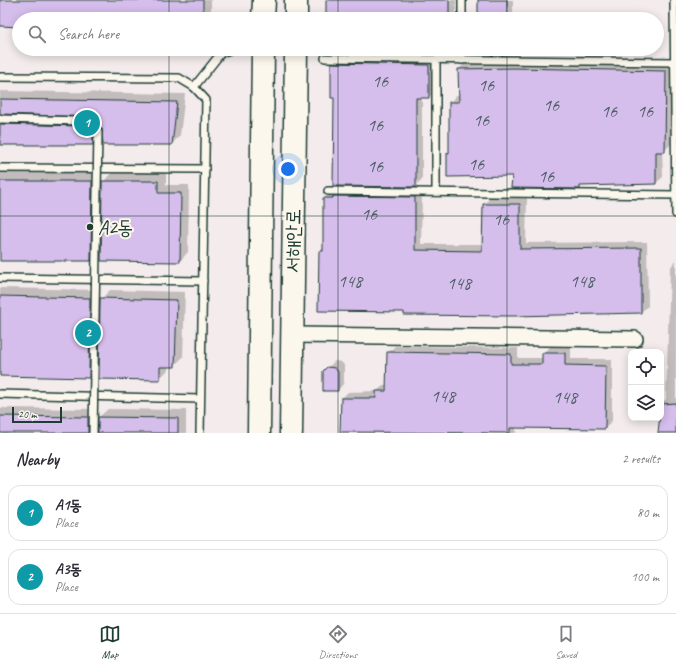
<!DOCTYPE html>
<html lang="en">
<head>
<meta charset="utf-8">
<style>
	:root { --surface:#fff; --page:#f7f7f7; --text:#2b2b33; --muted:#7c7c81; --line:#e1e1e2; --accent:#1f3d34 }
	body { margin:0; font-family:Caveat,"Poor Story",sans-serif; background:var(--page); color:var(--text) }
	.controls { position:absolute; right:12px; bottom:12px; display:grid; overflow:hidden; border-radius:8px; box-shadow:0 2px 10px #0003 }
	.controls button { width:36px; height:36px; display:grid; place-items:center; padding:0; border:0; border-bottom:1px solid var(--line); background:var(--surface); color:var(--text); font:20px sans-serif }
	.scale { position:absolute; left:12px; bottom:10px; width:50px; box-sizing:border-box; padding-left:4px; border:2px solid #1f3d34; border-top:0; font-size:11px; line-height:14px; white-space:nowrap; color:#1f3d34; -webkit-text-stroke:3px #fbf7ec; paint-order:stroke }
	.you { position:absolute; left:288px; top:169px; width:14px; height:14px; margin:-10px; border:3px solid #fff; border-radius:50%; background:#1a73e8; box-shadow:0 0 0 6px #1a73e833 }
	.badge { display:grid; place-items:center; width:26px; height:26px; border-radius:50%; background:var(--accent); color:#fff; font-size:13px; font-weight:700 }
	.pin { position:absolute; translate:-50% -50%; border:2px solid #fff; box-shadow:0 1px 4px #0006 }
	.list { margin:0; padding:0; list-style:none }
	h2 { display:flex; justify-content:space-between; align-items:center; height:52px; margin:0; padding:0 16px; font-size:17px }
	h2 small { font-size:13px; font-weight:400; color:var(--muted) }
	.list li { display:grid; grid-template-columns:26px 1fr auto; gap:12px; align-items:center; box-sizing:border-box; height:56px; margin:0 8px 8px; padding:0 8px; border:1px solid var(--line); border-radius:12px }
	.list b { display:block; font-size:15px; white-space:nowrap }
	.list p { margin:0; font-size:13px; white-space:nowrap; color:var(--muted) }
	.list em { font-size:13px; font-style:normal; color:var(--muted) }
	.icon { flex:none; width:22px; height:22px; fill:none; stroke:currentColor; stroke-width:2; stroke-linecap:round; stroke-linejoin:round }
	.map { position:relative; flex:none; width:676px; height:433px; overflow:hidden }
	.search { position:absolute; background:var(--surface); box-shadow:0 2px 10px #0003; left:12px; right:12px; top:12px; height:44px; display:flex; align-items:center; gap:10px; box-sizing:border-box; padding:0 14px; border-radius:22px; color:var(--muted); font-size:15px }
	.sheet { height:180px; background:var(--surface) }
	nav { display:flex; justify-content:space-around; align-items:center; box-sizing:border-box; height:56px; border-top:1px solid var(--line); background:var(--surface); font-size:11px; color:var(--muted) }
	nav a { display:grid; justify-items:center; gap:2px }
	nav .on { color:var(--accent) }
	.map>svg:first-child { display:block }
	.shadow { fill:#0003; fill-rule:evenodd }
	.building { fill:#d5bdec; stroke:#1f3d34 }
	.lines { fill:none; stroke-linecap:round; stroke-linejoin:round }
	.lane-casing { stroke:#1f3d34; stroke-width:10 }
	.street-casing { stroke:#1f3d34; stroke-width:18 }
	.primary-casing { stroke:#1f3d34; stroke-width:25 }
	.lane { stroke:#fbf7ec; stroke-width:7 }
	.street { stroke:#fbf7ec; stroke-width:15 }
	.primary { stroke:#fbf7ec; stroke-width:22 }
	.lane-bridge-casing { stroke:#1f3d34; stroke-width:10; stroke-linecap:butt }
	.lane-bridge { stroke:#fbf7ec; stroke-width:7 }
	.grid { fill:none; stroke:#1f3d34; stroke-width:1; stroke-opacity:0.55 }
	.poi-dot { fill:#1f3d34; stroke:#fbf7ec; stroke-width:1.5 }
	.labels { text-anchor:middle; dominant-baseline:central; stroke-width:4; stroke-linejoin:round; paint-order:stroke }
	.number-label { font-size:18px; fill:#4c5d62 }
	.poi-label { font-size:20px; fill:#1f3d34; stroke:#fbf7ec; text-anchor:start }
	.street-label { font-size:20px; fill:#1f3d34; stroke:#fbf7ec }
</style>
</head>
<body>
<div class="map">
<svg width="676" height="433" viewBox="0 0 676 433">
	<rect width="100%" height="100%" fill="#f3ebec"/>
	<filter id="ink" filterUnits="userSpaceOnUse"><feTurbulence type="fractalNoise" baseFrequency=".025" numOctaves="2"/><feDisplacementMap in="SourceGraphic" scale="8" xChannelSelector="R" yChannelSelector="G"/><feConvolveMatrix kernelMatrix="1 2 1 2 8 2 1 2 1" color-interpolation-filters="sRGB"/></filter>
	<g filter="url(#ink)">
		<g class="shadow">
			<path d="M0 0H211V19H19V26L0 25Z"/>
			<path d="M327 0H456V19H328Z"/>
			<rect x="479" y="0" width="34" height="19"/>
			<path d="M332 49H433L429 53 332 52Z"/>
			<path d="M479 49H511L506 54H479Z"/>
			<path d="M339 57 436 58 435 91 429 97H422V179L415 186 335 97 332 63Z"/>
			<path d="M466 62 672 65 671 144 664 151H662L663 177 656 183 582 185 580 188 513 175 448 153 450 151V102L457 95H460L459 69Z"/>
			<path d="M0 91 185 94 180 135 172 144 101 127V135L92 144H0ZM4 113 83 115 87 118 9 116Z"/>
			<path d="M0 173H100L99 252 90 260H0Z"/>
			<path d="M112 173H166V185H189L188 252 180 261 103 182Z"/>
			<path d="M422 191 421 244H483L484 204 490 198H527L526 243 647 242 648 306 641 312 405 311 320 251 324 247V199L331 192Z"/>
			<path d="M676 258V433H659L661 404 666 399 670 269Z"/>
			<path d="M0 288 98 290 97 369 89 377 0 375Z"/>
			<path d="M110 290 185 292 183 357 174 366H168V370L159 379 101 299Z"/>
			<path d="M395 346 518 348V358H543V353L550 347H571V359H612V421L605 428 516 427V433H380V431L342 398 348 392 377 391 384 385H387L388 353Z"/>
			<path d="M335 361 341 362 344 365V383L338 390 324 371Z"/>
			<path d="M0 408 96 409V424L99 430V417L108 409 186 410V433H0Z"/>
		</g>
		<g class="building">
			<path d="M0 0H203V19H19V27L0 26Z"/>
			<rect x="326" y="0" width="123" height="19"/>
			<rect x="478" y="0" width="29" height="19"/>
			<path d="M331 49H400V54L331 53Z"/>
			<path d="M331 63 429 65V98H416V187L333 186 334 98H331Z"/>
			<path d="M513 68 666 71 665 152H656V184L580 186V189L511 188 512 176 447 177V153H449V102H459L458 69Z"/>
			<path d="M0 99 177 102 172 145H103L102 129 86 117 0 114Z"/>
			<path d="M0 124 81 126 93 134V145H0Z"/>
			<path d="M0 181H92L91 261H0Z"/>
			<path d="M102 181H158V193H181L180 262 101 261Z"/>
			<path d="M333 196 415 197V250L482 251 483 204H520V249L641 248V313L514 316 404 315V312L318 311 319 251H323V198H333Z"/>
			<path d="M0 296 90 298 89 378 0 376Z"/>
			<path d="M100 298 177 300 175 367H160V380L99 379Z"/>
			<path d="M387 352 511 354V364H542V353H565V365L606 366 605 429 510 428V433L340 432 341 398H376V391H386Z"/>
			<path d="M327 367 335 368 338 372V391H323V371Z"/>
			<path d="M676 403V433H658L661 404Z"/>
			<path d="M0 416 88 417V433H0Z"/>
			<path d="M98 417 178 418V433H98Z"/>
		</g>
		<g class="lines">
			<defs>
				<g id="lane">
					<path d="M462 0V19"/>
					<path d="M674 0 676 214"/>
					<path d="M462 49V60"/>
					<path d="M325 58 674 62"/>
					<path d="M436 59V192"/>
					<path d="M0 77 179 78 194 87 206 100 200 433"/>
					<path d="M194 87 221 53 232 49"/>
					<path d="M0 168 205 169"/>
					<path d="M328 191 676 195"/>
					<path d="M0 278 203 281"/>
					<path d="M0 394 200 399"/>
				</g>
				<path id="street" d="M292 335 635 339"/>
				<g id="primary">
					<path d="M263 19 264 0"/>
					<path d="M296 19V0"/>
					<path d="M259 433 263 49"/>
					<path d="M291 433 296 49"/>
				</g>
			</defs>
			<use href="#lane" class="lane-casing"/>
			<use href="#street" class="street-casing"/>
			<use href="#primary" class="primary-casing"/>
			<use href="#lane" class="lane"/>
			<use href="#street" class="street"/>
			<use href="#primary" class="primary"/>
			<defs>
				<path id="lane-bridge" d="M0 119 83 121 98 132 93 433"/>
			</defs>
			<use href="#lane-bridge" class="lane-bridge-casing"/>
			<use href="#lane-bridge" class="lane-bridge"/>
		</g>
	</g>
	<path class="grid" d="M169 0V19M338 0V19M507 0V19M169 49V433M338 49V433M507 49V433M0 216H676"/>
	<circle class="poi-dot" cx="90" cy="227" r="4"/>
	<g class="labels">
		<g class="number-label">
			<text x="380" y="81">16</text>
			<text x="486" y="85">16</text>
			<text x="551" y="105">16</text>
			<text x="609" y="111">16</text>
			<text x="645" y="111">16</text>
			<text x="481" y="120">16</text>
			<text x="375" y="125">16</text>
			<text x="476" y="164">16</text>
			<text x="375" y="166">16</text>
			<text x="546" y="176">16</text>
			<text x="369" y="214">16</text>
			<text x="501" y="219">16</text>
			<text x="350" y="281">148</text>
			<text x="582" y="281">148</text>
			<text x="459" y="283">148</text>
			<text x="443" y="396">148</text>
			<text x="565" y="397">148</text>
		</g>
		<g class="poi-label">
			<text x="98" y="227">A2동</text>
		</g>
		<g class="street-label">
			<text transform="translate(293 241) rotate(-89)">서해안로</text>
		</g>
	</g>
</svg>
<div class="controls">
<button><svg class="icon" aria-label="locate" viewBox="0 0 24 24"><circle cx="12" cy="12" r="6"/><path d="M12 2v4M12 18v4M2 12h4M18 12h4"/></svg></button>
<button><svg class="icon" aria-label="layers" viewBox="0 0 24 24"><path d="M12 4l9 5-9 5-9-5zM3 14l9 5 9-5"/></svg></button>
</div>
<div class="scale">20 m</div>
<div class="you"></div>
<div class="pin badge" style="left:87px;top:123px;background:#0f9aa8">1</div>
<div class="pin badge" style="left:88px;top:333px;background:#0f9aa8">2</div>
<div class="search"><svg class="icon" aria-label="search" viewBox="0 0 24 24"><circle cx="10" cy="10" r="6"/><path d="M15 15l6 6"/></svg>Search here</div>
</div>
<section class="sheet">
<h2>Nearby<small>2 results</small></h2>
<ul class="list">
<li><span class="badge" style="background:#0f9aa8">1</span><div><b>A1동</b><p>Place</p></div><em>80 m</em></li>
<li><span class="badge" style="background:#0f9aa8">2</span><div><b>A3동</b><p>Place</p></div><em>100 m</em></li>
</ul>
</section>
<nav>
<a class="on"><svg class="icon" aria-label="map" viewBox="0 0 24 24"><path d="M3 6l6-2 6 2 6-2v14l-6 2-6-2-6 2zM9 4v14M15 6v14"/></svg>Map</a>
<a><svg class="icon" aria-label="directions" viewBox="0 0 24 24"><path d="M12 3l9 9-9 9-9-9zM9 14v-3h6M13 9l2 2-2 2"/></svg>Directions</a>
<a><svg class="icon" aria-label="saved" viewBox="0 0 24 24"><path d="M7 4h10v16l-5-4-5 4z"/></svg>Saved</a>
</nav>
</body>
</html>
